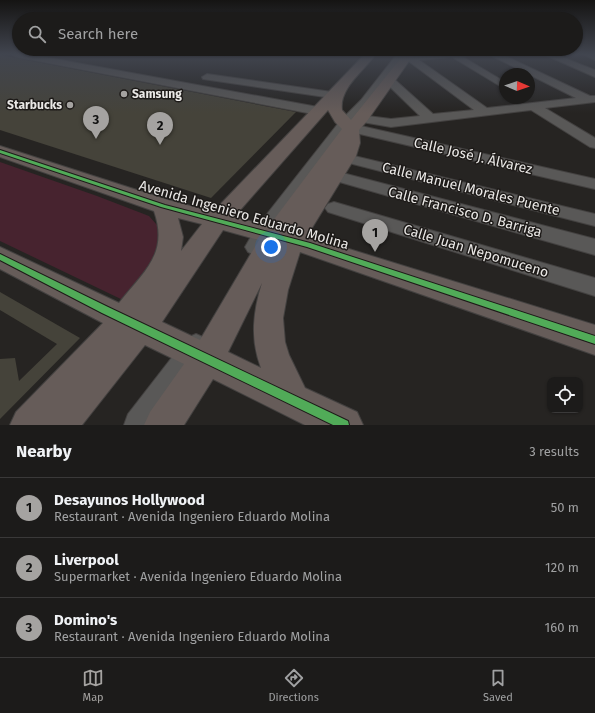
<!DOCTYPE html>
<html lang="en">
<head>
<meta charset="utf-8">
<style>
	:root { --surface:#1c1b1a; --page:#252423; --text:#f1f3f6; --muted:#a0a1a2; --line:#3a3939; --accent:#a5a3a1 }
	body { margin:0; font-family:"Fira Sans",sans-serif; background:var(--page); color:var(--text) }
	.controls { position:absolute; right:12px; bottom:12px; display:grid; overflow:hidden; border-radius:8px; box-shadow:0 1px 3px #0004 }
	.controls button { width:36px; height:36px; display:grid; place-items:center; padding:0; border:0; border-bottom:1px solid var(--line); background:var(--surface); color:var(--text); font:20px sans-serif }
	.compass { position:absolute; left:499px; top:68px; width:36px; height:36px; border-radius:50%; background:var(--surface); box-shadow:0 1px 3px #0004; rotate:92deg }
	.you { position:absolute; left:271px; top:247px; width:14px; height:14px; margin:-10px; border:3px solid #fff; border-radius:50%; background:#1a73e8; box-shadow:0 0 0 6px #1a73e833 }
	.badge { display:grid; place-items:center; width:26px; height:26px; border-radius:50%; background:var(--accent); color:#111; font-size:13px; font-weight:700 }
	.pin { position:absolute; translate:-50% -33px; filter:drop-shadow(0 1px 2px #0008) }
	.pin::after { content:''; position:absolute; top:21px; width:14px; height:12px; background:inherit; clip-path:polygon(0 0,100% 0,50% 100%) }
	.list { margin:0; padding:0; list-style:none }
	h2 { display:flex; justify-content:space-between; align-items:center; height:52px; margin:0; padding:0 16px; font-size:17px }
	h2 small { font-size:13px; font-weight:400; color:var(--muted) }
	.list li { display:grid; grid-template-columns:26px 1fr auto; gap:12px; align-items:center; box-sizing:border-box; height:60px; padding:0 16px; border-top:1px solid var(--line) }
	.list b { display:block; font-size:15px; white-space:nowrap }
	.list p { margin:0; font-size:13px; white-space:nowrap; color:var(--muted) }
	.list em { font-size:13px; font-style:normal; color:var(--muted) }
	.icon { flex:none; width:22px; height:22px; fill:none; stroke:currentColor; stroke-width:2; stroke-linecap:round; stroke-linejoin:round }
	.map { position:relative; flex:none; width:595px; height:425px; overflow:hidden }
	.search { position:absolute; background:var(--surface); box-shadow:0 1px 3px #0004; left:12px; right:12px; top:12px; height:44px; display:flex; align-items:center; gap:10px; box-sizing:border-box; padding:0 14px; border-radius:22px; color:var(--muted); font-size:15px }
	.sheet { height:232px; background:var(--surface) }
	nav { display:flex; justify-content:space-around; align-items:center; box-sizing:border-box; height:56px; border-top:1px solid var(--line); background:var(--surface); font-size:11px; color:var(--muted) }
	nav a { display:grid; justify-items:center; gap:2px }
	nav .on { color:var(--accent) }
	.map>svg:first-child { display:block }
	.green { fill:#47232f }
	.building { fill:#45433a }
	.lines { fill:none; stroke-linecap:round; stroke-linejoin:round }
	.minor-casing { stroke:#434140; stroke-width:2 }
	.major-casing { stroke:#434140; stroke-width:2 }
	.minor { fill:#595857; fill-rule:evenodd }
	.major { fill:#665c59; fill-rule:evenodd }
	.cycleway-casing { stroke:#1d1a18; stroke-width:2 }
	.cycleway { fill:#51ab58; fill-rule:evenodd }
	.poi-dot { fill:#a5a3a1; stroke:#1d1a18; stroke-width:1.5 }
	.labels { text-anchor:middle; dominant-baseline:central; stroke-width:3; stroke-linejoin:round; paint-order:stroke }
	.far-poi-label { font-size:12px; font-weight:bold; fill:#eae8e6; stroke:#1d1a18; text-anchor:start }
	.street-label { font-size:14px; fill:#eae8e6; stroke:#1d1a18 }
</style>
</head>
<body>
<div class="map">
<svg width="595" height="425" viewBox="0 0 595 425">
	<rect width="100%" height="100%" fill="#262422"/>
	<path class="green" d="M0 162 97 196 149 216 164 233 158 255 125 301 0 241Z"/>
	<g class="building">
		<path d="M0 55 16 58 296 112 211 198 0 130Z"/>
		<path d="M0 292 80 338 0 419V359L15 358 19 381 57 344 0 310Z"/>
	</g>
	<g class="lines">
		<defs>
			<g id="minor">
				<path d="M12 54H28L318 107 322 108 324 111 322 114 318 115 16 57Z"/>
				<path d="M397 54 410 55 467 54 466 56 463 57 505 82V89L452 57 419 60 487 108 576 98 492 56 491 54H501L590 96H595V102L545 108 595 138V148L590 147 531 110 391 127 362 122 356 119 352 124 595 179V189L347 131 270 237 262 252 255 255 248 252 245 247 256 228 340 121 361 100ZM402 58 407 60 474 110 433 114 394 79 388 78ZM385 82 386 83 420 116 391 119 360 115Z"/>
				<path d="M543 54H554L595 70V77Z"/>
				<path d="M583 54H595V60Z"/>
				<path d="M207 74 332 92 338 95 332 98 203 79 202 77Z"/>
				<path d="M346 154 595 214V226L341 161 339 158 341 155Z"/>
				<path d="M335 171 595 239V255L329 179 327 176 329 173Z"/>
				<path d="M334 202 595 278V296L328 212 325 208 328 204Z"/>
				<path d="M196 334 205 338 209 347 205 356 157 425H124L128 414 187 338Z"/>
			</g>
			<path id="major" d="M365 54H376C364 71 339 88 342 110L351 120 404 54H414L367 121 359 130 360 143 356 156 307 236 595 325V355L300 252 288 290 283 318 285 342 289 355 305 388 357 412 363 425H305L213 379 184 425H144L150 412 184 364 145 345 82 425H10L16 412 103 323 0 269V247L119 303C144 271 169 254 154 211L0 157V146L168 200 213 212ZM328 110 335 122 342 129 269 226 234 217ZM178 218 202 224 181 251 183 237ZM223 230 259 240 200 340 162 322ZM262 283C253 312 250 339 261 368L228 352Z"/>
		</defs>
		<use href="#minor" class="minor-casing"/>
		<use href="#major" class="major-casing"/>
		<use href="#minor" class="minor"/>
		<use href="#major" class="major"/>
		<defs>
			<g id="cycleway">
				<path d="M0 150 165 205 310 243 595 336V344L307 247 161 207 0 153Z"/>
				<path d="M0 254 108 307 348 421 349 425H333L102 313 0 260Z"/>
			</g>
		</defs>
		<use href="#cycleway" class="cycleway-casing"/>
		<use href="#cycleway" class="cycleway"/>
	</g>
	<linearGradient id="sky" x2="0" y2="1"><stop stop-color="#151413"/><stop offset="0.48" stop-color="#41454f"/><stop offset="1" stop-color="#41454f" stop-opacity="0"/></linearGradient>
	<rect width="595" height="113" fill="url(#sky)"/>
	<g class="poi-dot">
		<circle cx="124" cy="94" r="4"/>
		<circle cx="70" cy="105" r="4"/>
	</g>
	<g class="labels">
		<g class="far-poi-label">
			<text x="132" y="94">Samsung</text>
			<text x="62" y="105" text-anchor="end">Starbucks</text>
		</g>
		<g class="street-label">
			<text transform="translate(473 156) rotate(13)">Calle José J. Álvarez</text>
			<text transform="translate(471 189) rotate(14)">Calle Manuel Morales Puente</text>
			<text transform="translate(465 212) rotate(15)">Calle Francisco D. Barriga</text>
			<text transform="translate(244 215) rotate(16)">Avenida Ingeniero Eduardo Molina</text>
			<text transform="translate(476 251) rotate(17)">Calle Juan Nepomuceno</text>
		</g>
	</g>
</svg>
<div class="controls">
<button><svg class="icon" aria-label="locate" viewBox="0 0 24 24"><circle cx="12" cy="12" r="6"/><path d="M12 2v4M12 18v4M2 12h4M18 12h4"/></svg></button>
</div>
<svg class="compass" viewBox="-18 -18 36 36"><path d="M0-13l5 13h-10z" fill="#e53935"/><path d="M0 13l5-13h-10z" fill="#a0a1a2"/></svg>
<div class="you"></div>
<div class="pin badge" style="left:375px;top:252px">1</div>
<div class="pin badge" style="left:160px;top:145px">2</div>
<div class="pin badge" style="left:96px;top:139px">3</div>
<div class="search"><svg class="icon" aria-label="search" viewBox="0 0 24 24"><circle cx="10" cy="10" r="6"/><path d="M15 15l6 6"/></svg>Search here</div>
</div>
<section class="sheet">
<h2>Nearby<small>3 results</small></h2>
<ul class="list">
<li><span class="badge">1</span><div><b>Desayunos Hollywood</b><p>Restaurant · Avenida Ingeniero Eduardo Molina</p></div><em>50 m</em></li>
<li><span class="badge">2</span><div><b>Liverpool</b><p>Supermarket · Avenida Ingeniero Eduardo Molina</p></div><em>120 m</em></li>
<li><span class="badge">3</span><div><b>Domino's</b><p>Restaurant · Avenida Ingeniero Eduardo Molina</p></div><em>160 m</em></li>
</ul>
</section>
<nav>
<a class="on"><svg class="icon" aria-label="map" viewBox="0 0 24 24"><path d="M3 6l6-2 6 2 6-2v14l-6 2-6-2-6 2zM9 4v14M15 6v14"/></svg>Map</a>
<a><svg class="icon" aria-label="directions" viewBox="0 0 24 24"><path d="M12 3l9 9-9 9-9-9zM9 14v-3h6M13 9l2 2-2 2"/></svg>Directions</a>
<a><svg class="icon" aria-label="saved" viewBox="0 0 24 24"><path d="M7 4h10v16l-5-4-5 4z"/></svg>Saved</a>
</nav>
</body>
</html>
